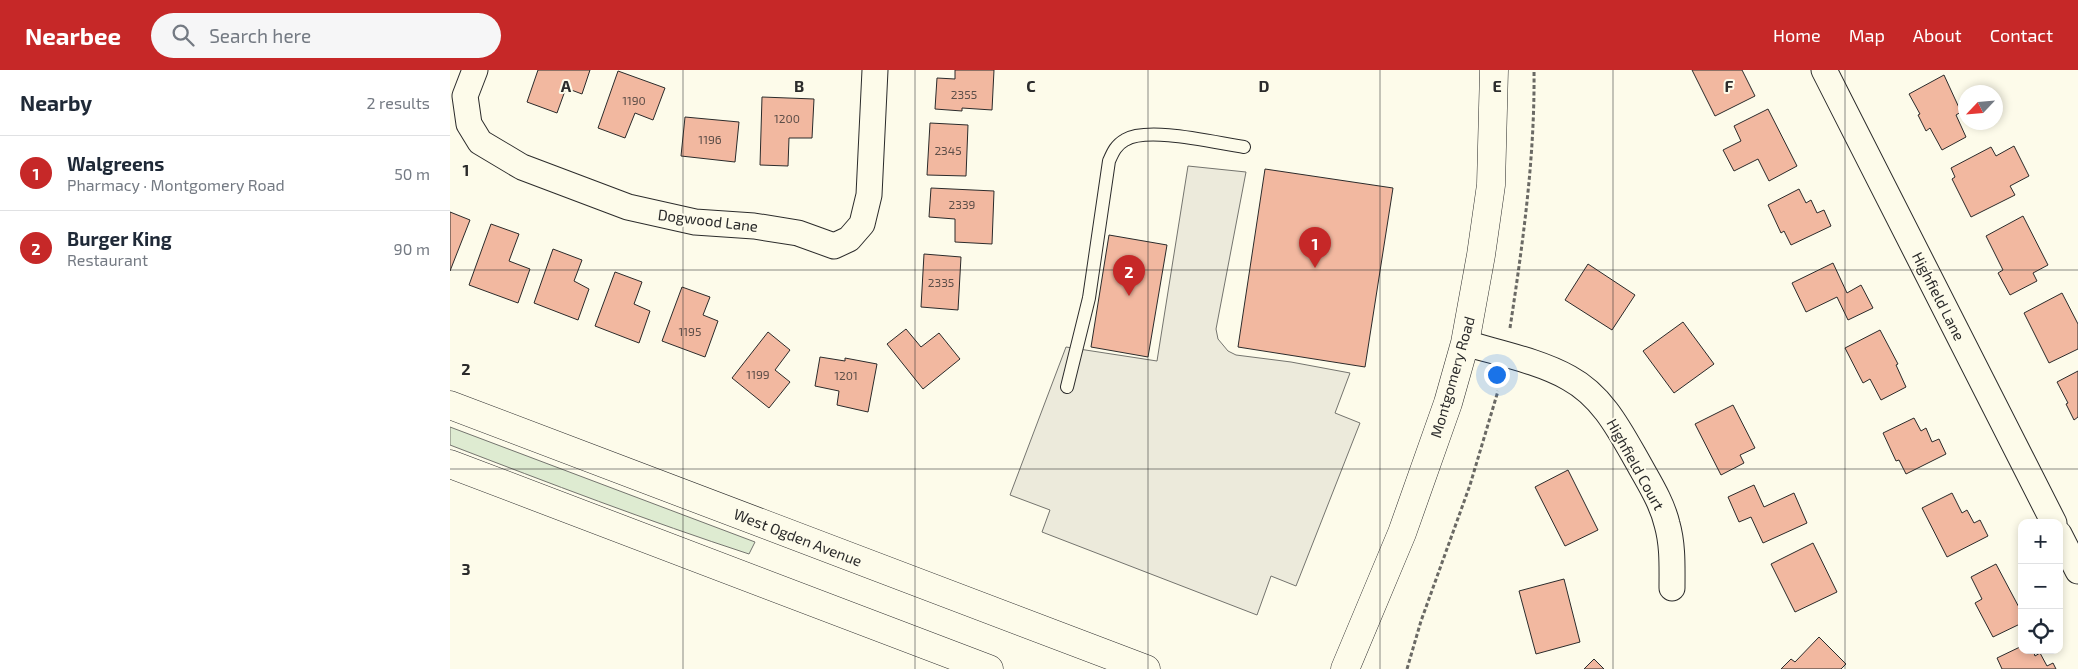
<!DOCTYPE html>
<html lang="en">
<head>
<meta charset="utf-8">
<style>
	:root { --surface:#fff; --page:#f6f6f7; --text:#1f2937; --muted:#747a83; --line:#e0e1e3; --accent:#c62828 }
	body { margin:0; font-family:"Exo 2",sans-serif; background:var(--page); color:var(--text) }
	.controls { position:absolute; right:15px; bottom:15px; display:grid; overflow:hidden; border-radius:10px; box-shadow:0 2px 8px #0003 }
	.controls button { width:45px; height:45px; display:grid; place-items:center; padding:0; border:0; border-bottom:1px solid var(--line); background:var(--surface); color:var(--text); font:25px sans-serif }
	.compass { position:absolute; left:1508px; top:15px; width:45px; height:45px; border-radius:50%; background:var(--surface); box-shadow:0 2px 8px #0003; rotate:244deg }
	.you { position:absolute; left:1046px; top:304px; width:18px; height:18px; margin:-12px; border:4px solid #fff; border-radius:50%; background:#1a73e8; box-shadow:0 0 0 8px #1a73e833 }
	.badge { display:grid; place-items:center; width:32px; height:32px; border-radius:50%; background:var(--accent); color:#fff; font-size:16px; font-weight:700 }
	.pin { position:absolute; translate:-50% -41px; filter:drop-shadow(0 1px 2px #0008) }
	.pin::after { content:''; position:absolute; top:26px; width:18px; height:15px; background:inherit; clip-path:polygon(0 0,100% 0,50% 100%) }
	.list { margin:0; padding:0; list-style:none }
	h2 { display:flex; justify-content:space-between; align-items:center; height:65px; margin:0; padding:0 20px; font-size:21px }
	h2 small { font-size:16px; font-weight:400; color:var(--muted) }
	.list li { display:grid; grid-template-columns:32px 1fr auto; gap:15px; align-items:center; box-sizing:border-box; height:75px; padding:0 20px; border-top:1px solid var(--line) }
	.list b { display:block; font-size:19px; white-space:nowrap }
	.list p { margin:0; font-size:16px; white-space:nowrap; color:var(--muted) }
	.list em { font-size:16px; font-style:normal; color:var(--muted) }
	.icon { flex:none; width:28px; height:28px; fill:none; stroke:currentColor; stroke-width:2; stroke-linecap:round; stroke-linejoin:round }
	.map { position:relative; flex:none; width:1628px; height:599px; overflow:hidden }
	header { display:flex; align-items:center; gap:30px; box-sizing:border-box; height:70px; padding:0 25px; background:var(--accent); color:#fff }
	header strong { font-size:24px }
	nav { display:flex; gap:28px; margin-inline-start:auto; font-size:18px }
	.search { width:350px; height:45px; background:var(--page); display:flex; align-items:center; gap:12px; box-sizing:border-box; padding:0 18px; border-radius:28px; color:var(--muted); font-size:19px }
	main { display:flex }
	aside { flex:1; background:var(--surface) }
	.map>svg:first-child { display:block }
	.green { fill:#deebd1; stroke:#74746e }
	.parking { fill:#eceadb; stroke:#74746e }
	.building { fill:#f2b8a0; stroke:#2b2b2b }
	.lines { fill:none; stroke-linecap:round; stroke-linejoin:round }
	.lane-casing { stroke:#2b2b2b; stroke-width:14 }
	.street-casing { stroke:#2b2b2b; stroke-width:27 }
	.secondary-casing { stroke:#2b2b2b; stroke-width:29 }
	.primary-casing { stroke:#2b2b2b; stroke-width:29 }
	.path { stroke:#6a6964; stroke-width:3; stroke-dasharray:4 2.5; stroke-linecap:butt }
	.lane { stroke:#fdfbea; stroke-width:12 }
	.street { stroke:#fdfbea; stroke-width:25 }
	.secondary { stroke:#fdfbea; stroke-width:28 }
	.primary { stroke:#fdfbea; stroke-width:28 }
	.grid { fill:none; stroke:#2b2b2b; stroke-width:1; stroke-opacity:0.55 }
	.labels { text-anchor:middle; dominant-baseline:central; stroke-width:4; stroke-linejoin:round; paint-order:stroke }
	.number-label { font-size:12px; fill:#5d4e48 }
	.street-label { font-size:15px; fill:#2b2b2b; stroke:#fdfbea }
	.grid-label { font-size:16px; text-anchor:middle; font-weight:bold; fill:#2b2b2b; stroke:#fdfbea; stroke-width:4; stroke-linejoin:round; paint-order:stroke }
</style>
</head>
<body>
<header>
<strong>Nearbee</strong>
<div class="search"><svg class="icon" aria-label="search" viewBox="0 0 24 24"><circle cx="10" cy="10" r="6"/><path d="M15 15l6 6"/></svg>Search here</div>
<nav><a>Home</a><a>Map</a><a>About</a><a>Contact</a></nav>
</header>
<main>
<aside>
<h2>Nearby<small>2 results</small></h2>
<ul class="list">
<li><span class="badge">1</span><div><b>Walgreens</b><p>Pharmacy · Montgomery Road</p></div><em>50 m</em></li>
<li><span class="badge">2</span><div><b>Burger King</b><p>Restaurant</p></div><em>90 m</em></li>
</ul>
</aside>
<div class="map">
<svg width="1628" height="599" viewBox="0 0 1628 599">
	<rect width="100%" height="100%" fill="#fdfbea"/>
	<path class="green" d="M0 357 305 472 299 484C198 451 99 413 0 375Z"/>
	<path class="parking" d="M738 96 796 102 766 259 768 269 778 281 786 285 841 292 900 303 885 343 910 353 846 516 821 506 807 545 592 462 600 440 560 425 616 277 707 291Z"/>
	<g class="building">
		<path d="M88 0H140L132 24 116 18 107 43 77 32Z"/>
		<path d="M505 0H544L542 40 512 38V41L485 39 487 8 505 9Z"/>
		<path d="M1242 0H1292L1305 26 1265 46Z"/>
		<path d="M168 1 215 18 203 50 185 43 175 68 148 58Z"/>
		<path d="M1494 5 1511 42 1506 45 1516 67 1492 80 1480 58 1476 61 1468 45 1470 44 1459 24Z"/>
		<path d="M312 27 364 29 362 68H339L338 96 310 95Z"/>
		<path d="M1318 39 1347 96 1319 111 1308 89 1284 101 1273 80 1291 71 1284 56Z"/>
		<path d="M235 47 289 52 285 92 231 86Z"/>
		<path d="M480 53 518 55 516 106 477 105Z"/>
		<path d="M1564 76 1579 106 1560 116 1565 125 1521 147 1502 109 1505 107 1501 98 1541 77 1546 86Z"/>
		<path d="M815 99 943 118 915 297 788 277Z"/>
		<path d="M481 118 544 121 542 174 505 172V149L479 147Z"/>
		<path d="M1349 119 1356 133 1361 130 1367 143 1374 140 1381 156 1341 175 1334 161 1331 163 1318 135Z"/>
		<path d="M0 142 20 150 0 201Z"/>
		<path d="M1573 146 1598 195 1583 203 1587 211 1560 225 1548 203 1553 200 1536 166Z"/>
		<path d="M41 154 69 164 59 191 80 199 68 233 19 215Z"/>
		<path d="M659 165 717 175 698 287 641 277Z"/>
		<path d="M103 179 132 190 124 211 139 219 128 250 84 233Z"/>
		<path d="M474 184 511 187 508 240 471 237Z"/>
		<path d="M1383 193 1397 223 1411 215 1423 238 1398 250 1387 227 1356 242 1342 213Z"/>
		<path d="M1138 194 1185 225 1162 260 1115 230Z"/>
		<path d="M165 202 192 212 184 234 200 241 189 273 145 256Z"/>
		<path d="M232 217 260 227 253 245 268 251 255 287 212 271Z"/>
		<path d="M1612 223 1628 254V279L1599 293 1574 243Z"/>
		<path d="M1233 252 1264 294 1224 323 1193 281Z"/>
		<path d="M456 259 471 277 489 263 510 289 473 319 437 274Z"/>
		<path d="M1430 260 1448 294 1446 295 1456 317 1431 330 1420 309 1413 313 1395 278Z"/>
		<path d="M318 262 340 280 325 300 340 312 319 338 282 308Z"/>
		<path d="M370 287 395 291V288L427 294 418 342 387 335 389 321 365 316Z"/>
		<path d="M1628 301V347L1624 350 1616 334 1618 333 1607 312Z"/>
		<path d="M1283 335 1305 378 1290 385 1294 393 1271 405 1245 354Z"/>
		<path d="M1464 348 1471 361 1476 358 1482 372 1489 369 1496 384 1456 404 1449 390 1446 391 1433 363Z"/>
		<path d="M1118 400 1148 460 1115 476 1085 417Z"/>
		<path d="M1304 415 1314 437 1344 423 1357 453 1313 473 1301 447 1289 452 1278 427Z"/>
		<path d="M1502 423 1512 443 1517 440 1524 453 1530 450 1538 466 1497 487 1472 438Z"/>
		<path d="M1363 473 1387 522 1345 542 1321 494Z"/>
		<path d="M1546 494 1572 543V553L1543 567 1525 533 1532 529 1521 507Z"/>
		<path d="M1114 509 1130 572 1086 584 1069 521Z"/>
		<path d="M1369 567 1396 594 1391 599H1331L1341 589 1345 592Z"/>
		<path d="M1572 576V580H1583L1585 586 1590 583 1597 596 1603 593 1606 599H1552L1547 588Z"/>
		<path d="M1144 589 1154 599H1134Z"/>
	</g>
	<g class="lines">
		<defs>
			<path id="lane" d="M617 317 639 228 659 91C663 82 666 75 675 70 698 56 766 73 794 77"/>
			<g id="street">
				<path d="M25 0 15 26 19 54 30 72 72 97 178 137 245 152 304 156 348 163 384 176 399 169 412 154 419 125 425 0"/>
				<path d="M1374 0 1604 453"/>
				<path d="M1015 273C1048 283 1089 291 1119 308 1154 327 1171 363 1190 396 1200 414 1212 433 1217 454 1223 475 1222 497 1222 518"/>
				<path d="M1609 464 1628 501"/>
			</g>
			<path id="secondary" d="M895 599 952 463 998 333 1015 273 1031 185 1041 115 1044 0"/>
			<g id="primary">
				<path d="M0 335 696 599"/>
				<path d="M0 394 539 599"/>
			</g>
		</defs>
		<use href="#lane" class="lane-casing"/>
		<use href="#street" class="street-casing"/>
		<use href="#secondary" class="secondary-casing"/>
		<use href="#primary" class="primary-casing"/>
		<g class="path">
			<path d="M1060 258C1073 172 1085 87 1084 0"/>
			<path d="M957 599 971 551 1020 415 1048 321"/>
		</g>
		<use href="#lane" class="lane"/>
		<use href="#street" class="street"/>
		<use href="#secondary" class="secondary"/>
		<use href="#primary" class="primary"/>
	</g>
	<path class="grid" d="M233 0V599M465 0V599M698 0V599M930 0V599M1163 0V599M1395 0V599M0 200H1628M0 399H1628"/>
	<g class="labels">
		<g class="number-label">
			<text x="514" y="24">2355</text>
			<text x="184" y="30">1190</text>
			<text x="337" y="48">1200</text>
			<text x="260" y="69">1196</text>
			<text x="498" y="80">2345</text>
			<text x="512" y="134">2339</text>
			<text x="491" y="212">2335</text>
			<text x="240" y="261">1195</text>
			<text x="308" y="304">1199</text>
			<text x="396" y="305">1201</text>
		</g>
		<g class="street-label">
			<text transform="translate(258 150) rotate(7)">Dogwood Lane</text>
			<text transform="translate(1489 226) rotate(63)">Highfield Lane</text>
			<text transform="translate(1002 307) rotate(-74)">Montgomery Road</text>
			<text transform="translate(1186 394) rotate(61)">Highfield Court</text>
			<text transform="translate(348 467) rotate(21)">West Ogden Avenue</text>
		</g>
	</g>
	<g class="grid-label">
		<text x="116" y="22">A</text>
		<text x="349" y="22">B</text>
		<text x="581" y="22">C</text>
		<text x="814" y="22">D</text>
		<text x="1047" y="22">E</text>
		<text x="1279" y="22">F</text>
		<text x="16" y="106">1</text>
		<text x="16" y="305">2</text>
		<text x="16" y="505">3</text>
	</g>
</svg>
<div class="controls">
<button>+</button>
<button>−</button>
<button><svg class="icon" aria-label="locate" viewBox="0 0 24 24"><circle cx="12" cy="12" r="6"/><path d="M12 2v4M12 18v4M2 12h4M18 12h4"/></svg></button>
</div>
<svg class="compass" viewBox="-18 -18 36 36"><path d="M0-13l5 13h-10z" fill="#e53935"/><path d="M0 13l5-13h-10z" fill="#747a83"/></svg>
<div class="you"></div>
<div class="pin badge" style="left:865px;top:198px">1</div>
<div class="pin badge" style="left:679px;top:226px">2</div>
</div>
</main>
</body>
</html>
